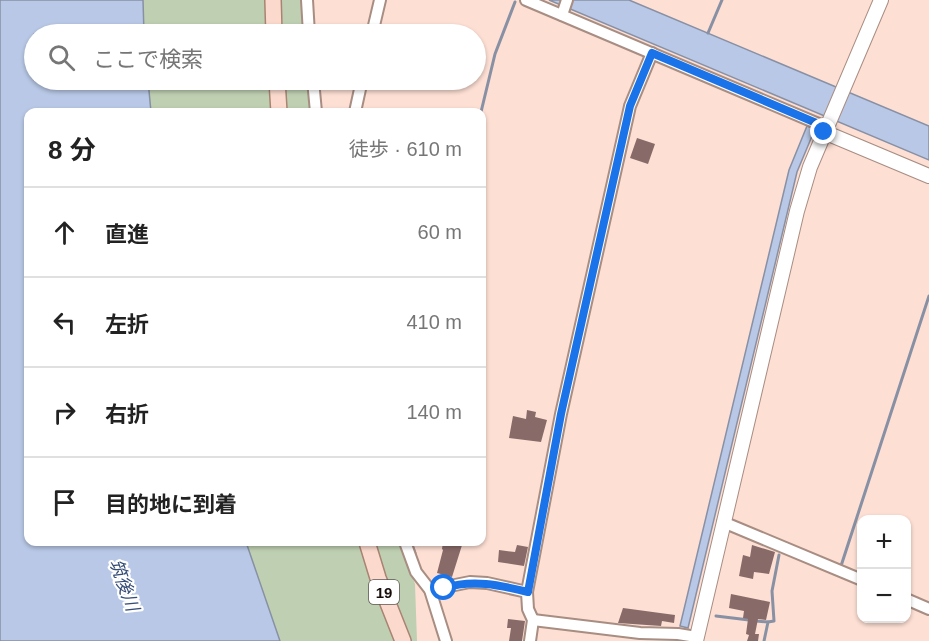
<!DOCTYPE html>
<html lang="ja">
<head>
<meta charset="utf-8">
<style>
	:root { --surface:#fff; --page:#f2f2f2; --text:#222; --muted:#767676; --line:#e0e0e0 }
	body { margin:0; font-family:Helvetica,"Noto Sans JP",sans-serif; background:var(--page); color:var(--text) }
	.controls { position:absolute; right:18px; bottom:18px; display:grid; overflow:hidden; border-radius:12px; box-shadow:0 2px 4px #0004 }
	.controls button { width:54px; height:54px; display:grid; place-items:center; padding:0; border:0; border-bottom:2px solid var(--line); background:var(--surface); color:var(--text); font:30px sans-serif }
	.stop { position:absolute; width:18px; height:18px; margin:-14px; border:4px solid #1a73e8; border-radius:50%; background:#fff }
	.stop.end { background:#1a73e8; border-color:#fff; box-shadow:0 2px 6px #0008 }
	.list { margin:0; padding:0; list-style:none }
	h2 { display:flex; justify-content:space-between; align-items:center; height:78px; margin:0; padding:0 24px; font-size:26px }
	h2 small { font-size:20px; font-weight:400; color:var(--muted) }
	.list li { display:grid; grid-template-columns:39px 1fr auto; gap:18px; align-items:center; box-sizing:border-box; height:90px; padding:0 24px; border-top:2px solid var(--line) }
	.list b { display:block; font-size:22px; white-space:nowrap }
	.list em { font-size:20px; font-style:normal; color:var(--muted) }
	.icon { flex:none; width:33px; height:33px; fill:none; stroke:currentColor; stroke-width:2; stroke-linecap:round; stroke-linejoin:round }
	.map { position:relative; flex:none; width:929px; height:641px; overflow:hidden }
	.search { position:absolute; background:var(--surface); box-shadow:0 2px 4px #0004; left:24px; top:24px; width:462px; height:66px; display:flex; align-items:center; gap:15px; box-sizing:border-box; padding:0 21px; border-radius:33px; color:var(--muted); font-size:22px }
	.panel { position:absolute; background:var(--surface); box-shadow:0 2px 4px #0004; left:24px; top:108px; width:462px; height:438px; border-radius:12px }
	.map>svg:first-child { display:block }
	.green { fill:#bfd0b2 }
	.water { fill:#b8c8e6; stroke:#8890a4; stroke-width:1.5 }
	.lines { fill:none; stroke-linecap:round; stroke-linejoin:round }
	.stream { stroke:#8890a4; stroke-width:3 }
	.building { fill:#886b69 }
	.street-casing { stroke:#a88d82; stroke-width:14 }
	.secondary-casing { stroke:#a88d82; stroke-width:16 }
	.primary-casing { stroke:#a98373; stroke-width:18 }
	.street { stroke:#fff; stroke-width:10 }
	.secondary { stroke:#fff; stroke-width:14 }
	.primary { stroke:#fbdacd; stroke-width:15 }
	.route { stroke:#1a73e8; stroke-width:8 }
	.labels { text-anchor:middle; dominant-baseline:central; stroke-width:4.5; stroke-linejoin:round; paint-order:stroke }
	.shield { fill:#fff; stroke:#5d5654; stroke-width:1.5 }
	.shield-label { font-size:15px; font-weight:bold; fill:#170e0a }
	.water-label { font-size:18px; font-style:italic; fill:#364d76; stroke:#fff }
</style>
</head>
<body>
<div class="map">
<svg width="929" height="641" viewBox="0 0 929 641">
	<rect width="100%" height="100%" fill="#fddfd4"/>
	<g class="green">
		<path d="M143 0H267L269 34H144Z"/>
		<path d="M281 0H302L305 34H283Z"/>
		<path d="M148 80H272L274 112H151Z"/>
		<path d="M285 80H309L312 112H287Z"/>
		<path d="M246 542H359L373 583 396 641H280Z"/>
		<path d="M374 542H400L415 584 417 641H409L388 585Z"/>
	</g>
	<g class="water">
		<path d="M0 0H143L144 34H34V80H148L151 112H28V542H246L280 641H0Z"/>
		<path d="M549 0H629L929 126V160Z"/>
		<path d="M807 126 815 129 797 172 688 628 680 626 789 170Z"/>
	</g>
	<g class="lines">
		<g class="stream">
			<path d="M708 33 722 0"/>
			<path d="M481 112 495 54 515 2"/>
			<path d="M411 542 415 553"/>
			<path d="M841 566 929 296"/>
			<path d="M716 616 749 620"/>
			<path d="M756 621 768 622 764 641"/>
			<path d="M768 622 774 621 772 591 779 555"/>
		</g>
	</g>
	<g class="building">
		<path d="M637 138 655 144 648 164 630 158Z"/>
		<path d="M527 410 536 412 535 417 547 420 541 442 509 438 513 416 526 419Z"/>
		<path d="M443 542H463L452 577 437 573 443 550 442 549Z"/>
		<path d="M517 545 528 547 524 566 498 562 499 550 515 552Z"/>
		<path d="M752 545 775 552 769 574 754 572 753 579 739 576 743 555 750 557Z"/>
		<path d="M731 594 770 602 766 620 758 619 755 634H759L758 641H747L749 635 746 634 748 619 743 618 744 611 729 608Z"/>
		<path d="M623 608 675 615 674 623 662 621 661 626 618 623Z"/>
		<path d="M508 619 525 621 522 641H509L511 628H507Z"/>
	</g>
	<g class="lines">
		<defs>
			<g id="street">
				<path d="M307 0 309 34"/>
				<path d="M526 0 821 125 824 132"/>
				<path d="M562 15 567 0"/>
				<path d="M372 34 380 0"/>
				<path d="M313 80 316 112"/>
				<path d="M355 112 362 80"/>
				<path d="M723 522 862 580"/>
				<path d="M405 542 416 572 430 590 446 641"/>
				<path d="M430 590 470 582 487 583 527 592"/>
				<path d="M906 599 929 609"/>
				<path d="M533 620 640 633 678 634 696 637"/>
				<path d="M530 641 533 620 528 609 527 592 561 414 630 106 652 53"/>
			</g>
			<g id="secondary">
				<path d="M824 132 929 176"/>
				<path d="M696 641 797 211 810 167 881 0"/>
			</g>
			<g id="primary">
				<path d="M273 0 274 34"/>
				<path d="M277 80 279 112"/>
				<path d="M367 542 378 578 403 641"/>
			</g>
		</defs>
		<use href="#street" class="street-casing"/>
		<use href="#secondary" class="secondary-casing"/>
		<use href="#primary" class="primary-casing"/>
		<use href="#street" class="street"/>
		<use href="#secondary" class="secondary"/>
		<use href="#primary" class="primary"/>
	</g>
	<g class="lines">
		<path class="route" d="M444 588C473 579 499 585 528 592L561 414 630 106 652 53 821 125 824 132"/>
	</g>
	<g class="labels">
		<rect class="shield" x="369" y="580" width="30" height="24" rx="4.5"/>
		<g class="shield-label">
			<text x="384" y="592">19</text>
		</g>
		<g class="water-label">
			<text transform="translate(124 585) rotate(70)">筑後川</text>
		</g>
	</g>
</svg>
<div class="controls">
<button>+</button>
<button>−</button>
</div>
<div class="stop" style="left:444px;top:588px"></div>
<div class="stop end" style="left:824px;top:132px"></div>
<div class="search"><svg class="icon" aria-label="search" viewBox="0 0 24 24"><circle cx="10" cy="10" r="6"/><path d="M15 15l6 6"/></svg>ここで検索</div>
<section class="panel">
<h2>8 分<small>徒歩 · 610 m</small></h2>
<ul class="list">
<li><svg class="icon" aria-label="ahead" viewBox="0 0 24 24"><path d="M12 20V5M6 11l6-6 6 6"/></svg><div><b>直進</b></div><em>60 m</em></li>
<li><svg class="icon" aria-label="left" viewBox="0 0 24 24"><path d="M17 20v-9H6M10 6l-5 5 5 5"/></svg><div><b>左折</b></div><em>410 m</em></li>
<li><svg class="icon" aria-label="right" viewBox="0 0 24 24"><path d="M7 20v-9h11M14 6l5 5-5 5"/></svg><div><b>右折</b></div><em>140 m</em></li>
<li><svg class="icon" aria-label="arrive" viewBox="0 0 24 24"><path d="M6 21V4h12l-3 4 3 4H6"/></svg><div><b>目的地に到着</b></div></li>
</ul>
</section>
</div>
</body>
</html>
